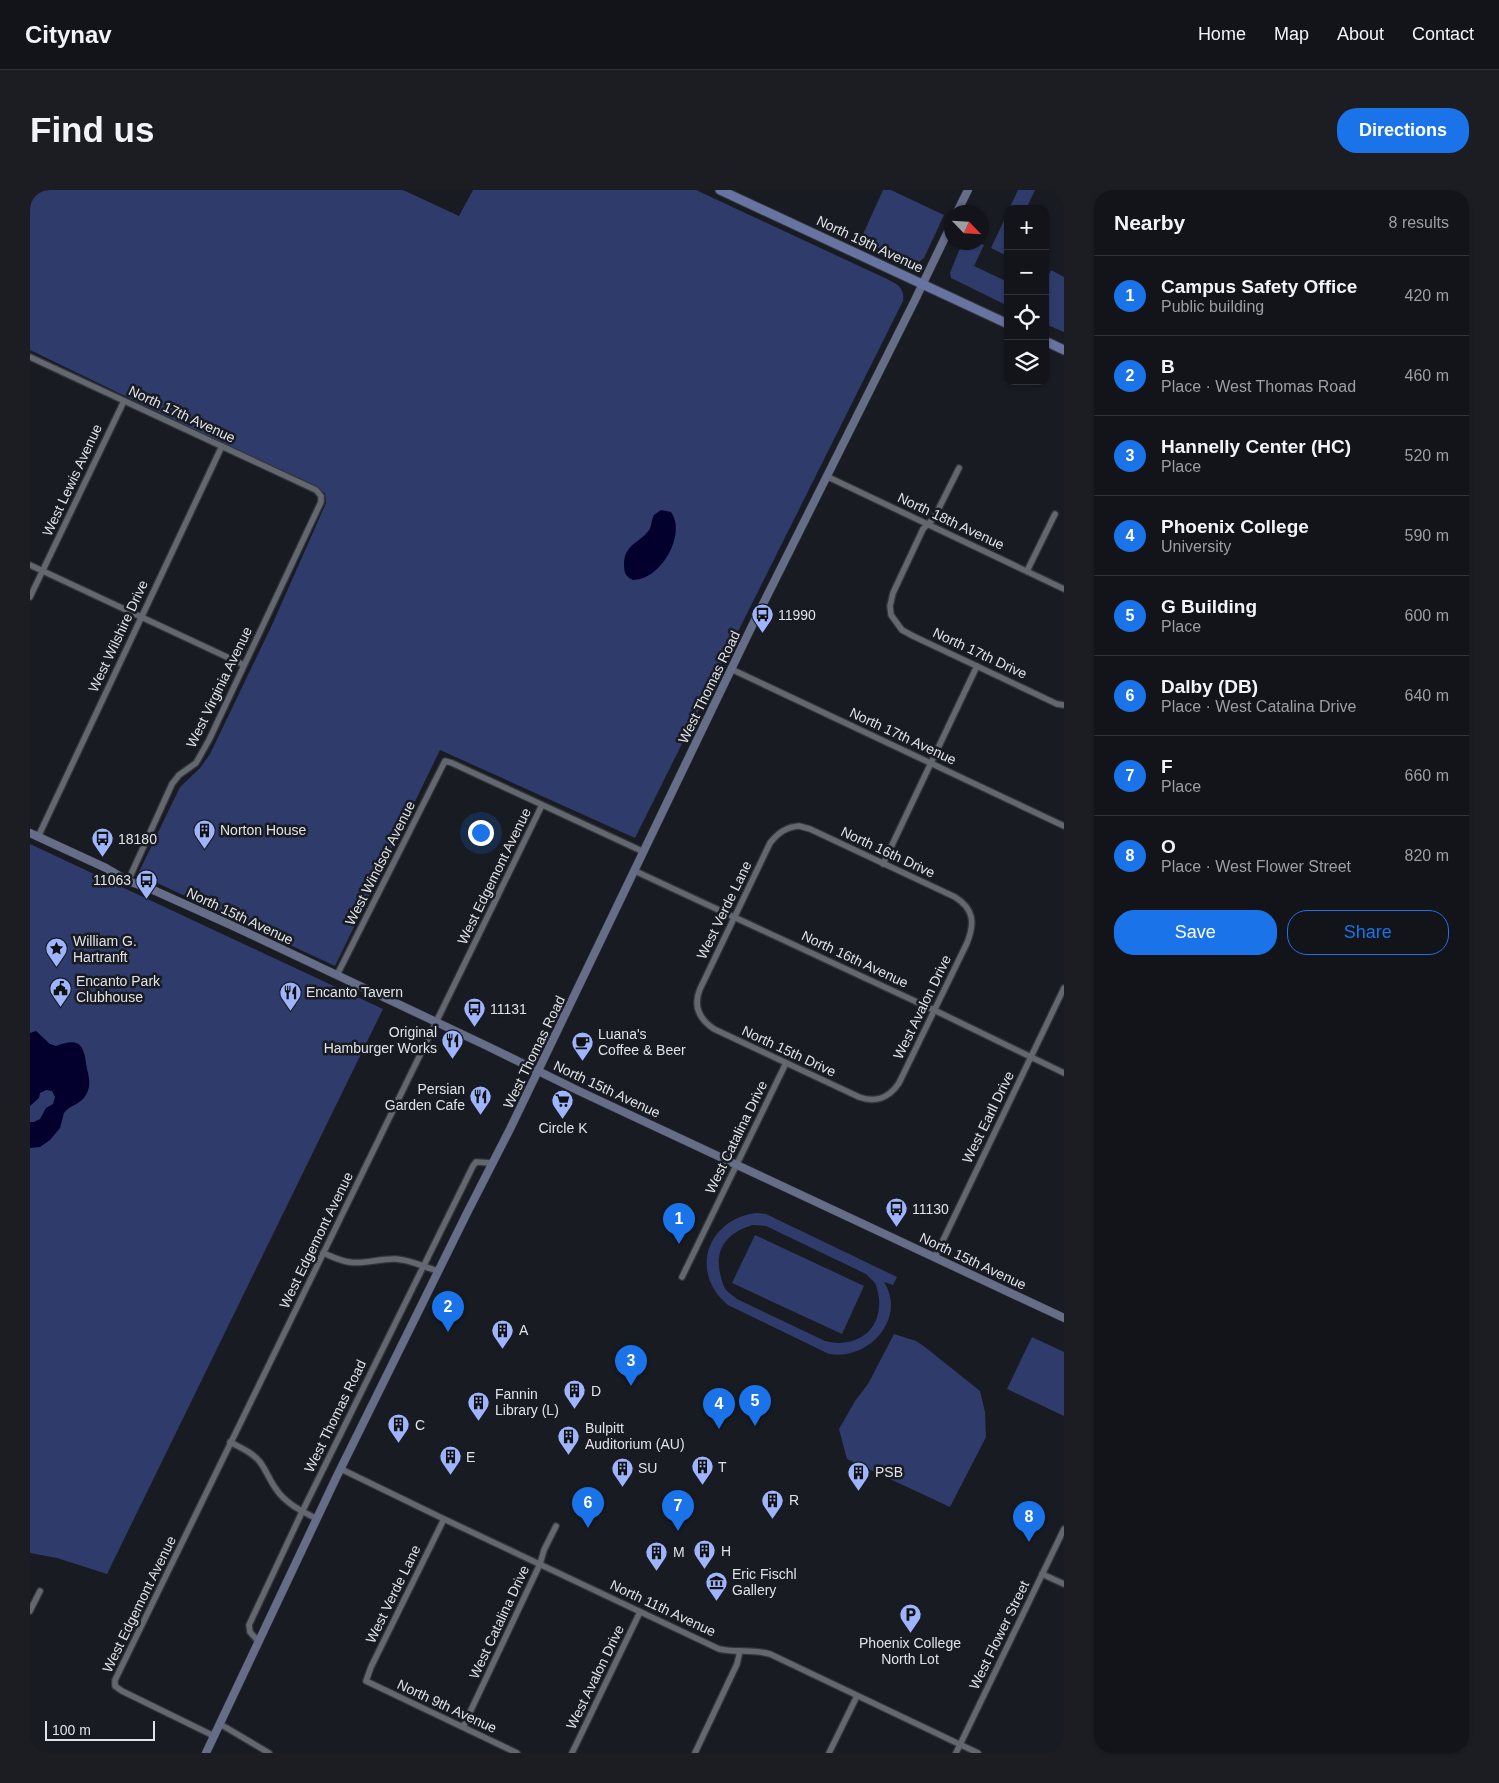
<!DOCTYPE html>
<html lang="en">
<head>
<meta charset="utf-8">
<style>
	:root { --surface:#12141a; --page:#1b1d23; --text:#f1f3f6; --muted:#9c9ea2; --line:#313339; --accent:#1a73e8 }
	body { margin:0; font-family:Arial,sans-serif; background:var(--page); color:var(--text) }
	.controls { position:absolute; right:15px; top:15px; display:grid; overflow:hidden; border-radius:10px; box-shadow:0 1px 4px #0004 }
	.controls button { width:45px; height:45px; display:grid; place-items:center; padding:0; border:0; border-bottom:1px solid var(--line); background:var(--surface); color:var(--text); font:25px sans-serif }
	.compass { position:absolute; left:914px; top:15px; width:45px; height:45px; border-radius:50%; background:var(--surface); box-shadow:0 1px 4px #0004; rotate:115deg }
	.scale { position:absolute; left:15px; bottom:12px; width:110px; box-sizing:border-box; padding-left:5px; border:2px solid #e0e2e7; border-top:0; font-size:14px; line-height:18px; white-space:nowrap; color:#e0e2e7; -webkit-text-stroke:4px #181b22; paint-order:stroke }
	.you { position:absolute; left:450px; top:642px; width:18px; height:18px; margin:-12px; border:4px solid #fff; border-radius:50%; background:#1a73e8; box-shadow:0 0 0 8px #1a73e833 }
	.badge { display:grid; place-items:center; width:32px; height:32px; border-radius:50%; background:var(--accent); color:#fff; font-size:16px; font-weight:700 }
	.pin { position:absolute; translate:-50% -41px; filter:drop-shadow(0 1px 2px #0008) }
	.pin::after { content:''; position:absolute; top:26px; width:18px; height:15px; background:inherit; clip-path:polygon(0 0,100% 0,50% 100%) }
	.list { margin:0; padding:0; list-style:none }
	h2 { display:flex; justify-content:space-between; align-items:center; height:65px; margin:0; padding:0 20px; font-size:21px }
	h2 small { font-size:16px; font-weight:400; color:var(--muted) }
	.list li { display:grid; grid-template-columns:32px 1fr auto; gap:15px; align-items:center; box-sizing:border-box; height:80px; padding:0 20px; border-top:1px solid var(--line) }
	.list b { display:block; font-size:19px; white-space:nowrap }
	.list p { margin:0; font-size:16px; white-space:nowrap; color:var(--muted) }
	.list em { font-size:16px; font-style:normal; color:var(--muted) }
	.actions { display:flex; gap:10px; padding:15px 20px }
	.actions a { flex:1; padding:11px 0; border:1px solid var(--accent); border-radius:20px; text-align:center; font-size:18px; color:var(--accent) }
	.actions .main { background:var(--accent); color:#fff }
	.icon { flex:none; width:28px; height:28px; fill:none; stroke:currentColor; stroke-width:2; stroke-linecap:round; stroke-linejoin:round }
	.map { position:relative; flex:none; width:1034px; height:1563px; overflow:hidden; border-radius:20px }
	header { display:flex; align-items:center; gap:30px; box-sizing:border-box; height:70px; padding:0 25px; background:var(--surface); border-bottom:1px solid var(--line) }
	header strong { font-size:24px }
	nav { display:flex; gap:28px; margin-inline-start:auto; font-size:18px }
	.intro { display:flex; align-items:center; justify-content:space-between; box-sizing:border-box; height:120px; padding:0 30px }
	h1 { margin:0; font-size:35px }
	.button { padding:12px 22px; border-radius:20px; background:var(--accent); color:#fff; font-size:18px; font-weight:700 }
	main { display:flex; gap:30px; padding:0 30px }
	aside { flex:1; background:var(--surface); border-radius:20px; box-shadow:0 1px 4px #0004 }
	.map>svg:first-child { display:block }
	.green { fill:#2f3b6b; fill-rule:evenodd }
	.water { fill:#03002e }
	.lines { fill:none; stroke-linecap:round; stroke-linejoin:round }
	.street-casing { stroke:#34363b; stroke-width:8 }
	.secondary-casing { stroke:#34363b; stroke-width:9 }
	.primary-casing { stroke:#34363b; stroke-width:11 }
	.street { stroke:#636770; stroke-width:5.5 }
	.secondary { stroke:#656d88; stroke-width:8 }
	.primary { stroke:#6774a1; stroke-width:9 }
	.labels { text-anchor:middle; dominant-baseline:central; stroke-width:5; stroke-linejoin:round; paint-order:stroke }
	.street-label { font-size:14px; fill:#e0e2e7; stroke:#181b22 }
	.poi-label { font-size:14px; fill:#e0e2e7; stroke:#181b22; text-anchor:start }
</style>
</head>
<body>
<header>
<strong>Citynav</strong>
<nav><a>Home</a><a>Map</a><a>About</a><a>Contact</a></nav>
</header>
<div class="intro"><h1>Find us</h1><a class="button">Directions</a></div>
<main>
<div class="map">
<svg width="1034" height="1563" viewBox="0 0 1034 1563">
	<rect width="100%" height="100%" fill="#181b22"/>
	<g class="green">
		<path d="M0 0H373L429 26 443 0H666L857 89C867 94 875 98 873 111L605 648 410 560 305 776 108 684 150 597 170 578 180 564 242 435 296 313 295 303 0 160Z"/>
		<path d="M853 0H861L914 25 894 68 889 72 875 68 830 51Z"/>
		<path d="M988 0H1005L996 19H979Z"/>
		<path d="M978 22V58L975 65 961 58Z"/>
		<path d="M932 53H950L954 55 944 76 978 92V116L921 88 920 83Z"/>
		<path d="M1021 80 1034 87V142L1015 134V94Z"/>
		<path d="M0 654 353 819 77 1384 27 1368 0 1363Z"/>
		<path d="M727 1023 736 1024 867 1087 863 1095 854 1092C877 1128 839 1171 799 1164L698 1115C658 1082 678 1028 727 1023ZM723 1035 736 1036 836 1084C839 1087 842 1090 845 1093 847 1097 848 1103 849 1108 852 1141 826 1159 795 1151L707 1109C704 1106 700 1104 697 1101 694 1098 692 1092 691 1087 683 1060 697 1042 723 1035Z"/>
		<path d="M725 1045 834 1096 812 1144 702 1093Z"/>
		<path d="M864 1144 886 1151 895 1157 950 1201 955 1222 956 1247 920 1317 817 1269 809 1239 825 1211 838 1194Z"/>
		<path d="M1002 1147 1034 1162V1226L977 1199Z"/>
	</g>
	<g class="water">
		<path d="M631 320 641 322C657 344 631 390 603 390 596 387 594 383 594 375 594 354 610 353 619 340 622 336 621 330 624 325Z"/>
		<path d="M6 841 20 854 26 856C52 846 54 857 57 879 59 887 61 895 57 903 51 915 41 914 34 923L30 938 20 950 10 957 0 958V932H4L10 929 16 918 23 914 25 907 22 901 16 900 10 903 9 908 0 916V843Z"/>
	</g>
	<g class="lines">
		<defs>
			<g id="street">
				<path d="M0 167 286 300 291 306V312L179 550 166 573 149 585 142 594 98 691"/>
				<path d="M929 278 904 328 893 339 863 403 860 416 861 425 872 440 883 446 1027 514 1034 515"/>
				<path d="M796 286 1034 399"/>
				<path d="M0 375 214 475"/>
				<path d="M997 381 1025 324"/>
				<path d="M0 407 94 211"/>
				<path d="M701 479 1034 636"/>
				<path d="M769 636 780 639 925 707C944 719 945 733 937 753L869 893C859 908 845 913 829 907L684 839C669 829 663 816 670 799L740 653C748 643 756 637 769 636Z"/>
				<path d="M8 647 192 256"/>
				<path d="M853 674 947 476"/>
				<path d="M605 681 904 820 1034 883"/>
				<path d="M307 785 415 571 422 573 614 662"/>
				<path d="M293 1063C301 1066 310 1071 319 1072 335 1075 350 1068 366 1069 381 1070 394 1077 408 1081"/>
				<path d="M905 1067 1034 798"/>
				<path d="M652 1087 756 873"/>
				<path d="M200 1252C211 1258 222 1262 230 1272 236 1280 240 1291 246 1299 256 1314 272 1321 287 1329"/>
				<path d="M311 1279 414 1329 689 1459C706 1463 723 1459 740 1464L948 1563"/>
				<path d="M414 1329 341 1477 336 1491 487 1563"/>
				<path d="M1012 1384 1034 1394"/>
				<path d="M0 1421 10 1401"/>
				<path d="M229 1452 220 1442 219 1435 272 1322 443 976 446 972 462 973"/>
				<path d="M190 1534 239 1563"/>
				<path d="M433 1537 510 1374 514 1360 526 1336"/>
				<path d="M184 1546 92 1501 85 1496V1490L512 615"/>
				<path d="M542 1563 610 1422"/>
				<path d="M665 1563 707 1474 710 1461"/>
				<path d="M799 1563 827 1506"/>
				<path d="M926 1563 1034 1339"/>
			</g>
			<g id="secondary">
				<path d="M927 22 938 0"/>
				<path d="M0 643 76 678 98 691 121 699 203 736 457 856 549 901 1034 1128"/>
				<path d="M176 1563 306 1288 438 1021 480 939 721 438 885 110 922 33"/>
			</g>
			<g id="primary">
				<path d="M690 0 978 134"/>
				<path d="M1015 151 1034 160"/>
			</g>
		</defs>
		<use href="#street" class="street-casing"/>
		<use href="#secondary" class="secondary-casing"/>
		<use href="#primary" class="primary-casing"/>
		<use href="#street" class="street"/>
		<use href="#secondary" class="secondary"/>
		<use href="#primary" class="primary"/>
	</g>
	<defs>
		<symbol id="bus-pin" viewBox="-11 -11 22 30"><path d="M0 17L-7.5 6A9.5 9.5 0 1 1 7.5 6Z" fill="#9eb4fd" stroke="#181b22"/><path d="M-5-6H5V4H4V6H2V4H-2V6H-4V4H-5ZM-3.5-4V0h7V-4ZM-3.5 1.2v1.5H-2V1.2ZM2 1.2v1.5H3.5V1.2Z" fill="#111"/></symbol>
		<symbol id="building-pin" viewBox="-11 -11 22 30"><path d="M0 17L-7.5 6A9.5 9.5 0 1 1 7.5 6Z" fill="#9eb4fd" stroke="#181b22"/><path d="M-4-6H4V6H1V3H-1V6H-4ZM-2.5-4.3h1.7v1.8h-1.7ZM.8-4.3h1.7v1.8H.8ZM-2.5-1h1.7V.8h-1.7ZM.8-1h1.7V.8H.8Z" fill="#111"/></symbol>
		<symbol id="sight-pin" viewBox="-11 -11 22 30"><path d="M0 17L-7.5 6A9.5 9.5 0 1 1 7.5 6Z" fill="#9eb4fd" stroke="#181b22"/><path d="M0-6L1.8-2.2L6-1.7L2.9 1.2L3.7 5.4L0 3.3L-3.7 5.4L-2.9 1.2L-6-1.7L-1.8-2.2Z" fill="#111"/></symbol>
		<symbol id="civic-pin" viewBox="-11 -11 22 30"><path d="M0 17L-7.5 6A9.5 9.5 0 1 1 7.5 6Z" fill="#9eb4fd" stroke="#181b22"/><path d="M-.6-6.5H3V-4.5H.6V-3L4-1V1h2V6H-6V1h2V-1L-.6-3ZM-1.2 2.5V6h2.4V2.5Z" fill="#111"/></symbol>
		<symbol id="restaurant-pin" viewBox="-11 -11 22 30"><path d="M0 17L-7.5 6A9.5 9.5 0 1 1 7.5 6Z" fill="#9eb4fd" stroke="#181b22"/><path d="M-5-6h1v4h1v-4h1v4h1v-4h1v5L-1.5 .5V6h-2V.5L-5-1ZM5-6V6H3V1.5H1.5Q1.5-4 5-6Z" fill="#111"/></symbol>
		<symbol id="cafe-pin" viewBox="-11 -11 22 30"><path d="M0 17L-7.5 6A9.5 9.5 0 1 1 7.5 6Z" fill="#9eb4fd" stroke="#181b22"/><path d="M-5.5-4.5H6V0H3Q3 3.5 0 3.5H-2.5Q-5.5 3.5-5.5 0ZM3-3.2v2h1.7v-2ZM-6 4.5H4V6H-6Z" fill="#111"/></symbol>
		<symbol id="supermarket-pin" viewBox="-11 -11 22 30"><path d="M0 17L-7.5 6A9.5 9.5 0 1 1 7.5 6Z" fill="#9eb4fd" stroke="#181b22"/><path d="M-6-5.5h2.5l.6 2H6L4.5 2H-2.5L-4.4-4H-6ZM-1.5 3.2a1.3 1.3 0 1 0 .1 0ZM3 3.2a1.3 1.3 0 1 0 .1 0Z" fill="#111"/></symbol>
		<symbol id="museum-pin" viewBox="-11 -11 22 30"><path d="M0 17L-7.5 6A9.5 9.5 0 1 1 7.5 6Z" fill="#9eb4fd" stroke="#181b22"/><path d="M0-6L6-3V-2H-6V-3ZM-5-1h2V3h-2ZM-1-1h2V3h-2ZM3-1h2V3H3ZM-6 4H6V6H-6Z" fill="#111"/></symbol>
		<symbol id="parking-pin" viewBox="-11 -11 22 30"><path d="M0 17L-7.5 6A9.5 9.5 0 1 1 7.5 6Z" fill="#9eb4fd" stroke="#181b22"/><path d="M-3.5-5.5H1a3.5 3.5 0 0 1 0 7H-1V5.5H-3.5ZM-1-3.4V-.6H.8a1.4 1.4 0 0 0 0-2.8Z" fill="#111"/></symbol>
	</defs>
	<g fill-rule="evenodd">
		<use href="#bus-pin" x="720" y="412" width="25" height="34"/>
		<use href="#building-pin" x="162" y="628" width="25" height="34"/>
		<use href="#bus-pin" x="60" y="636" width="25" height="34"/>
		<use href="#bus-pin" x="104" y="678" width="25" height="34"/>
		<use href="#sight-pin" x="14" y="746" width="25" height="34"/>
		<use href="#civic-pin" x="18" y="786" width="25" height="34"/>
		<use href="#restaurant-pin" x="248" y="790" width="25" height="34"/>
		<use href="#bus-pin" x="432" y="806" width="25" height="34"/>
		<use href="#restaurant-pin" x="410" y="838" width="25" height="34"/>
		<use href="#cafe-pin" x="540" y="840" width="25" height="34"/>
		<use href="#restaurant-pin" x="438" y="894" width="25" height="34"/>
		<use href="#supermarket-pin" x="520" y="898" width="25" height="34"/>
		<use href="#bus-pin" x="854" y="1006" width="25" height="34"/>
		<use href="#building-pin" x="460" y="1128" width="25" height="34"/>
		<use href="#building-pin" x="532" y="1188" width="25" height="34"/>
		<use href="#building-pin" x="436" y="1200" width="25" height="34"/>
		<use href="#building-pin" x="356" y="1222" width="25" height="34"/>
		<use href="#building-pin" x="526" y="1234" width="25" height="34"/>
		<use href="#building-pin" x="408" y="1254" width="25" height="34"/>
		<use href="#building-pin" x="660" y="1264" width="25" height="34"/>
		<use href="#building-pin" x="580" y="1266" width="25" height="34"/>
		<use href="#building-pin" x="816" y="1270" width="25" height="34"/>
		<use href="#building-pin" x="730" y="1298" width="25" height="34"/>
		<use href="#building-pin" x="662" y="1348" width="25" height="34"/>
		<use href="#building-pin" x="614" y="1350" width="25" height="34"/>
		<use href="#museum-pin" x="674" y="1380" width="25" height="34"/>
		<use href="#parking-pin" x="868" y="1412" width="25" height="34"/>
	</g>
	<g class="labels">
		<g class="street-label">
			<text transform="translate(840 54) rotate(25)">North 19th Avenue</text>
			<text transform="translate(152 224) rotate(25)">North 17th Avenue</text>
			<text transform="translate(42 290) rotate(-65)">West Lewis Avenue</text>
			<text transform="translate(921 331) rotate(25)">North 18th Avenue</text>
			<text transform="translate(88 446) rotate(-65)">West Wilshire Drive</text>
			<text transform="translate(950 463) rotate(25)">North 17th Drive</text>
			<text transform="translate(189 497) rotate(-64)">West Virginia Avenue</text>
			<text transform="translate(679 497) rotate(-64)">West Thomas Road</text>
			<text transform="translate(873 546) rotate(25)">North 17th Avenue</text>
			<text transform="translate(858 662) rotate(25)">North 16th Drive</text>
			<text transform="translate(350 673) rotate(-63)">West Windsor Avenue</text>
			<text transform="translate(464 686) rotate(-64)">West Edgemont Avenue</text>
			<text transform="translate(694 720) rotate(-64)">West Verde Lane</text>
			<text transform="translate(210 726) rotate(25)">North 15th Avenue</text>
			<text transform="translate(825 769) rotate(25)">North 16th Avenue</text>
			<text transform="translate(892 817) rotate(-64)">West Avalon Drive</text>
			<text transform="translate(759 861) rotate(25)">North 15th Drive</text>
			<text transform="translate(504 862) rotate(-64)">West Thomas Road</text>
			<text transform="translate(577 899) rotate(25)">North 15th Avenue</text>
			<text transform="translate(958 927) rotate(-64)">West Earll Drive</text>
			<text transform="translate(706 947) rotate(-64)">West Catalina Drive</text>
			<text transform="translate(286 1050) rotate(-64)">West Edgemont Avenue</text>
			<text transform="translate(943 1071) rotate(25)">North 15th Avenue</text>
			<text transform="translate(305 1226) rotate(-64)">West Thomas Road</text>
			<text transform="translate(363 1404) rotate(-64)">West Verde Lane</text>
			<text transform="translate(109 1414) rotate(-64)">West Edgemont Avenue</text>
			<text transform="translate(633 1418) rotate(25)">North 11th Avenue</text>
			<text transform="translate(469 1432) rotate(-65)">West Catalina Drive</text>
			<text transform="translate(969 1445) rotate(-64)">West Flower Street</text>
			<text transform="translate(565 1487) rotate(-64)">West Avalon Drive</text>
			<text transform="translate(417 1516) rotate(25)">North 9th Avenue</text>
		</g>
		<g class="poi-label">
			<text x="748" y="425">11990</text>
			<text x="190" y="640">Norton House</text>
			<text x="88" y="649">18180</text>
			<text x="101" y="690" text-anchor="end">11063</text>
			<text x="43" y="751">William G.<tspan x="43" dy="16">Hartranft</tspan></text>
			<text x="46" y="791">Encanto Park<tspan x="46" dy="16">Clubhouse</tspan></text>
			<text x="276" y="802">Encanto Tavern</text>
			<text x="460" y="819">11131</text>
			<text x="407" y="842" text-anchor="end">Original<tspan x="407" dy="16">Hamburger Works</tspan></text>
			<text x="568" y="844">Luana's<tspan x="568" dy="16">Coffee &amp; Beer</tspan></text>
			<text x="435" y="899" text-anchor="end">Persian<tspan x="435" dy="16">Garden Cafe</tspan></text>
			<text x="533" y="938" text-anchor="middle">Circle K</text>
			<text x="882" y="1019">11130</text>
			<text x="489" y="1140">A</text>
			<text x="561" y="1201">D</text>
			<text x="465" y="1204">Fannin<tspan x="465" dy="16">Library (L)</tspan></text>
			<text x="385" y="1235">C</text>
			<text x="555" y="1238">Bulpitt<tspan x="555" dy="16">Auditorium (AU)</tspan></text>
			<text x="436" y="1267">E</text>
			<text x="688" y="1277">T</text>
			<text x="608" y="1278">SU</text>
			<text x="845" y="1282">PSB</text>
			<text x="759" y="1310">R</text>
			<text x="691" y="1361">H</text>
			<text x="643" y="1362">M</text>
			<text x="702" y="1384">Eric Fischl<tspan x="702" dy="16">Gallery</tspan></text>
			<text x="880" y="1453" text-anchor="middle">Phoenix College<tspan x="880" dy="16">North Lot</tspan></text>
		</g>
	</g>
</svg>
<div class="controls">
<button>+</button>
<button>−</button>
<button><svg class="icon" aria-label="locate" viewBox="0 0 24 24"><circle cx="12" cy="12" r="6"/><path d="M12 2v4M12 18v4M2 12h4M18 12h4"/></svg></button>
<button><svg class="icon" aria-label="layers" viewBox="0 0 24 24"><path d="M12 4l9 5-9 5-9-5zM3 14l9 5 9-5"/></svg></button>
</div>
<svg class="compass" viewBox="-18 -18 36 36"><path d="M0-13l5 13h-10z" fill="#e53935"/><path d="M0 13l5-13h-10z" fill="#9c9ea2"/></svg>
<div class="scale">100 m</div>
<div class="you"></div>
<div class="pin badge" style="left:649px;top:1054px">1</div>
<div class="pin badge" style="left:418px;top:1142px">2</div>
<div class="pin badge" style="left:601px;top:1196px">3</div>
<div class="pin badge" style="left:689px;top:1239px">4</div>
<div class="pin badge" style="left:725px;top:1236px">5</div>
<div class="pin badge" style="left:558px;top:1338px">6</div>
<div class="pin badge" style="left:648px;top:1341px">7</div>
<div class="pin badge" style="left:999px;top:1352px">8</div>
</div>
<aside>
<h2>Nearby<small>8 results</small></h2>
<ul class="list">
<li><span class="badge">1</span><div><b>Campus Safety Office</b><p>Public building</p></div><em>420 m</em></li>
<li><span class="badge">2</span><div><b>B</b><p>Place · West Thomas Road</p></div><em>460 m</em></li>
<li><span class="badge">3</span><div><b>Hannelly Center (HC)</b><p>Place</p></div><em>520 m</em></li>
<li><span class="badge">4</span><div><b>Phoenix College</b><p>University</p></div><em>590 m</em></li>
<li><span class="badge">5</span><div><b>G Building</b><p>Place</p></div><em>600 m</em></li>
<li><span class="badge">6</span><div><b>Dalby (DB)</b><p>Place · West Catalina Drive</p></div><em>640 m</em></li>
<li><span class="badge">7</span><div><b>F</b><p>Place</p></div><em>660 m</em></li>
<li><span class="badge">8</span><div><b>O</b><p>Place · West Flower Street</p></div><em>820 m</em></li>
</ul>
<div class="actions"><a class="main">Save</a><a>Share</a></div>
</aside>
</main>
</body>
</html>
